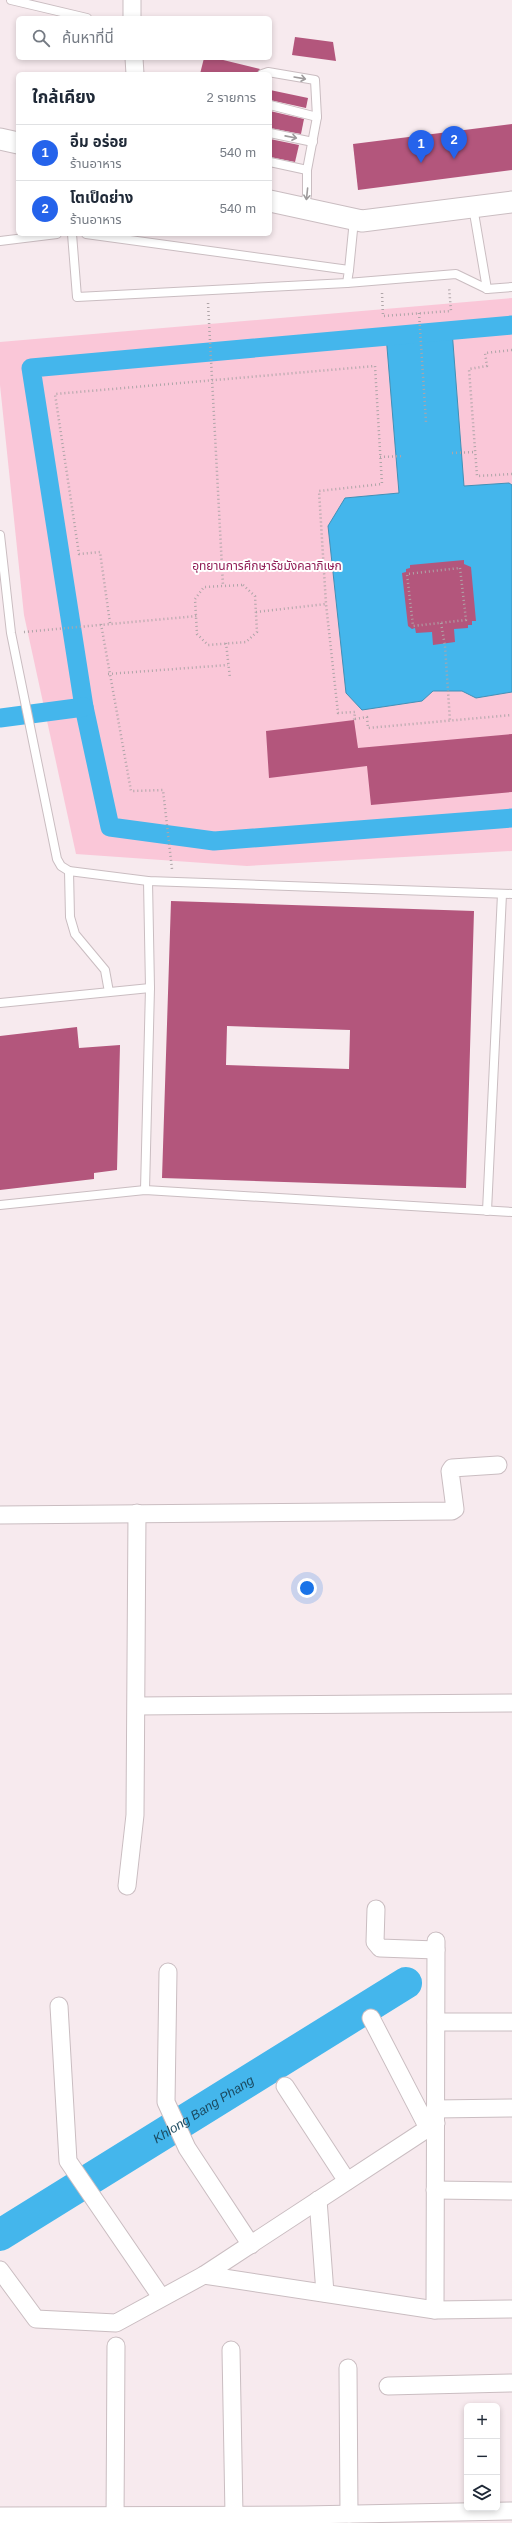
<!DOCTYPE html>
<html lang="th">
<head>
<meta charset="utf-8">
<style>
	:root { --surface:#fff; --page:#f2f2f3; --text:#1f2937; --muted:#747a83; --line:#e0e1e3; --accent:#2563eb }
	body { margin:0; font-family:Arial,"Noto Sans Thai",sans-serif; background:var(--page); color:var(--text) }
	.controls { position:absolute; right:12px; bottom:12px; display:grid; overflow:hidden; border-radius:6px; box-shadow:0 2px 6px #0003 }
	.controls button { width:36px; height:36px; display:grid; place-items:center; padding:0; border:0; border-bottom:1px solid var(--line); background:var(--surface); color:var(--text); font:20px sans-serif }
	.you { position:absolute; left:307px; top:1588px; width:14px; height:14px; margin:-10px; border:3px solid #fff; border-radius:50%; background:#1a73e8; box-shadow:0 0 0 6px #1a73e833 }
	.badge { display:grid; place-items:center; width:26px; height:26px; border-radius:50%; background:var(--accent); color:#fff; font-size:13px; font-weight:700 }
	.pin { position:absolute; translate:-50% -33px; filter:drop-shadow(0 1px 2px #0008) }
	.pin::after { content:''; position:absolute; top:21px; width:14px; height:12px; background:inherit; clip-path:polygon(0 0,100% 0,50% 100%) }
	.list { margin:0; padding:0; list-style:none }
	h2 { display:flex; justify-content:space-between; align-items:center; height:52px; margin:0; padding:0 16px; font-size:17px }
	h2 small { font-size:13px; font-weight:400; color:var(--muted) }
	.list li { display:grid; grid-template-columns:26px 1fr auto; gap:12px; align-items:center; box-sizing:border-box; height:56px; padding:0 16px; border-top:1px solid var(--line) }
	.list b { display:block; font-size:15px; white-space:nowrap }
	.list p { margin:0; font-size:13px; white-space:nowrap; color:var(--muted) }
	.list em { font-size:13px; font-style:normal; color:var(--muted) }
	.icon { flex:none; width:22px; height:22px; fill:none; stroke:currentColor; stroke-width:2; stroke-linecap:round; stroke-linejoin:round }
	.map { position:relative; flex:none; width:512px; height:2523px; overflow:hidden }
	.search { position:absolute; background:var(--surface); box-shadow:0 2px 6px #0003; left:16px; top:16px; width:256px; height:44px; display:flex; align-items:center; gap:10px; box-sizing:border-box; padding:0 14px; border-radius:6px; color:var(--muted); font-size:15px }
	.panel { position:absolute; background:var(--surface); box-shadow:0 2px 6px #0003; left:16px; top:72px; width:256px; height:164px; border-radius:6px }
	.map>svg:first-child { display:block }
	.green { fill:#fac7d8 }
	.water { fill:#44b6ec; stroke:#4290b6 }
	.lines { fill:none; stroke-linecap:round; stroke-linejoin:round }
	.canal { stroke:#44b6ec; stroke-width:19 }
	.river { stroke:#44b6ec; stroke-width:32 }
	.building { fill:#b3567c; fill-rule:evenodd }
	.service-casing { stroke:#cabdc1; stroke-width:10 }
	.minor-casing { stroke:#cabdc1; stroke-width:19 }
	.tertiary-casing { stroke:#cabdc1; stroke-width:23 }
	.path { stroke:#afa5a8; stroke-width:2.5; stroke-dasharray:1 3; stroke-linecap:butt }
	.service { stroke:#fff; stroke-width:8 }
	.minor { stroke:#fff; stroke-width:17 }
	.tertiary { stroke:#fff; stroke-width:21 }
	.oneway { stroke:#9e9b9c }
	.labels { text-anchor:middle; dominant-baseline:central; stroke-width:4; stroke-linejoin:round; paint-order:stroke }
	.park-label { font-size:12px; fill:#901c55; stroke:#fff }
	.water-label { font-size:13px; font-style:italic; fill:#1b4a60; stroke:#fff }
</style>
</head>
<body>
<div class="map">
<svg width="512" height="2523" viewBox="0 0 512 2523">
	<rect width="100%" height="100%" fill="#f7eaee"/>
	<path class="green" d="M512 298V851L247 866 76 854 24 615 0 385V342Z"/>
	<path class="water" d="M452 330 464 486 509 483 512 485V692L476 698 462 691H433L422 701 362 710 346 693 328 526 345 498 399 493 386 335Z"/>
	<g class="lines">
		<g class="canal">
			<path d="M512 325 31 368 84 707 110 827 214 841 512 818"/>
			<path d="M0 718 84 707"/>
		</g>
		<path class="river" id="s1" d="M0 2235 406 1983"/>
	</g>
	<g class="building">
		<path d="M295 37 333 42 336 61 292 55Z"/>
		<path d="M204 58H215L260 69 257 74H200Z"/>
		<path d="M270 90 308 98 306 108 270 100Z"/>
		<path d="M270 111 304 119 301 134 270 128Z"/>
		<path d="M512 124V170L358 190 353 144Z"/>
		<path d="M270 139 299 145 295 162 270 157Z"/>
		<path d="M464 560V564L471 567 476 621H472V625H468V628L454 629 455 642 433 645 432 632 416 633 415 628 412 629 408 626 402 573 406 572V569L410 568V565Z"/>
		<path d="M354 720 358 748 512 734V792L371 805 367 766 269 778 266 731Z"/>
		<path d="M171 901 474 911 466 1188 162 1178ZM227 1026 350 1030 349 1069 226 1065Z"/>
		<path d="M77 1027 79 1048 120 1045 117 1170 94 1173V1179L0 1190V1036Z"/>
	</g>
	<g class="lines">
		<defs>
			<g id="service">
				<path d="M11 0 87 18"/>
				<path d="M262 74 268 72 315 80 317 117 307 170V195L304 207"/>
				<path d="M270 105 317 117"/>
				<path d="M270 133 313 142"/>
				<path d="M270 162 307 170"/>
				<path d="M473 207 487 289"/>
				<path d="M72 234 77 297 347 283 349 270 86 234"/>
				<path d="M0 241 57 234"/>
				<path d="M349 270 354 220"/>
				<path d="M347 283 456 274 487 289 512 287"/>
				<path d="M0 535 11 633 57 859 61 866 69 871 148 881 512 894"/>
				<path d="M69 871 70 917 75 934 105 970 109 992"/>
				<path d="M0 1003 150 988"/>
				<path d="M145 1190 150 988 148 881"/>
				<path d="M0 1205 145 1190 512 1212"/>
				<path d="M487 1211 502 894"/>
			</g>
			<g id="minor">
				<path d="M132 0V18"/>
				<path d="M134 58 135 74"/>
				<path d="M0 1515 452 1511 455 1509 450 1471 452 1468 498 1465"/>
				<path d="M137 1706 512 1703"/>
				<path d="M127 1886 135 1815 137 1513"/>
				<path d="M376 1909 375 1942 380 1948 436 1950"/>
				<path d="M168 1972 166 2102 187 2148 251 2245"/>
				<path d="M59 2006 68 2161 161 2297"/>
				<path d="M371 2018 428 2128"/>
				<path d="M436 2022H512"/>
				<path d="M285 2086 347 2181"/>
				<path d="M435 2109 512 2108"/>
				<path d="M435 2190 512 2191"/>
				<path d="M318 2200 325 2293"/>
				<path d="M0 2270 36 2319 116 2323 204 2275 436 2123"/>
				<path d="M204 2275 435 2310 512 2309"/>
				<path d="M435 2310 436 1941"/>
				<path d="M231 2350 234 2515"/>
				<path d="M348 2368 349 2514"/>
				<path d="M388 2386 512 2383"/>
				<path d="M0 2516 304 2515 512 2511"/>
				<path d="M115 2523 116 2346"/>
			</g>
			<g id="tertiary">
				<path d="M0 139 18 143"/>
				<path d="M270 201 362 221 512 202"/>
			</g>
		</defs>
		<use href="#service" class="service-casing"/>
		<use href="#minor" class="minor-casing"/>
		<use href="#tertiary" class="tertiary-casing"/>
		<g class="path">
			<path d="M382 293 383 316 451 311 449 287"/>
			<path d="M208 303 223 586"/>
			<path d="M419 313 426 422"/>
			<path d="M512 350 485 353 487 366 469 369 477 476 512 474"/>
			<path d="M452 453 475 452"/>
			<path d="M380 457 404 456"/>
			<path d="M460 568 466 620 413 626 407 574Z"/>
			<path d="M243 585 255 596 257 632 246 642 208 645 197 634 195 599 204 587Z"/>
			<path d="M256 612 326 604"/>
			<path d="M110 623 100 552 79 554 55 394 375 366 382 484 319 491 326 604 338 713 355 712 354 720"/>
			<path d="M441 623 445 646 450 721"/>
			<path d="M101 624 131 791 163 790 172 869"/>
			<path d="M24 632 197 616"/>
			<path d="M226 643 230 678"/>
			<path d="M108 674 228 665"/>
			<path d="M355 719 367 717 368 728 512 715"/>
		</g>
		<use href="#service" class="service"/>
		<use href="#minor" class="minor"/>
		<use href="#tertiary" class="tertiary"/>
	</g>
	<defs><path id="oneway-shaft" d="M-6 0H5M1.5-3L5.5 0L1.5 3" fill="none" stroke-width="1.6" stroke-linecap="round" stroke-linejoin="round"/></defs>
	<g class="oneway">
		<use href="#oneway-shaft" transform="translate(300 78) rotate(10)"/>
		<use href="#oneway-shaft" transform="translate(291 137) rotate(11)"/>
		<use href="#oneway-shaft" transform="translate(307 194) rotate(96)"/>
	</g>
	<g class="labels">
		<g class="park-label">
			<text x="267" y="566">อุทยานการศึกษารัชมังคลาภิเษก</text>
		</g>
		<g class="water-label">
			<text stroke="none"><textPath href="#s1" startOffset="239">Khlong Bang Phang</textPath></text>
		</g>
	</g>
</svg>
<div class="controls">
<button>+</button>
<button>−</button>
<button><svg class="icon" aria-label="layers" viewBox="0 0 24 24"><path d="M12 4l9 5-9 5-9-5zM3 14l9 5 9-5"/></svg></button>
</div>
<div class="you"></div>
<div class="pin badge" style="left:421px;top:163px">1</div>
<div class="pin badge" style="left:454px;top:159px">2</div>
<div class="search"><svg class="icon" aria-label="search" viewBox="0 0 24 24"><circle cx="10" cy="10" r="6"/><path d="M15 15l6 6"/></svg>ค้นหาที่นี่</div>
<section class="panel">
<h2>ใกล้เคียง<small>2 รายการ</small></h2>
<ul class="list">
<li><span class="badge">1</span><div><b>อิ่ม อร่อย</b><p>ร้านอาหาร</p></div><em>540 m</em></li>
<li><span class="badge">2</span><div><b>โตเป็ดย่าง</b><p>ร้านอาหาร</p></div><em>540 m</em></li>
</ul>
</section>
</div>
</body>
</html>
